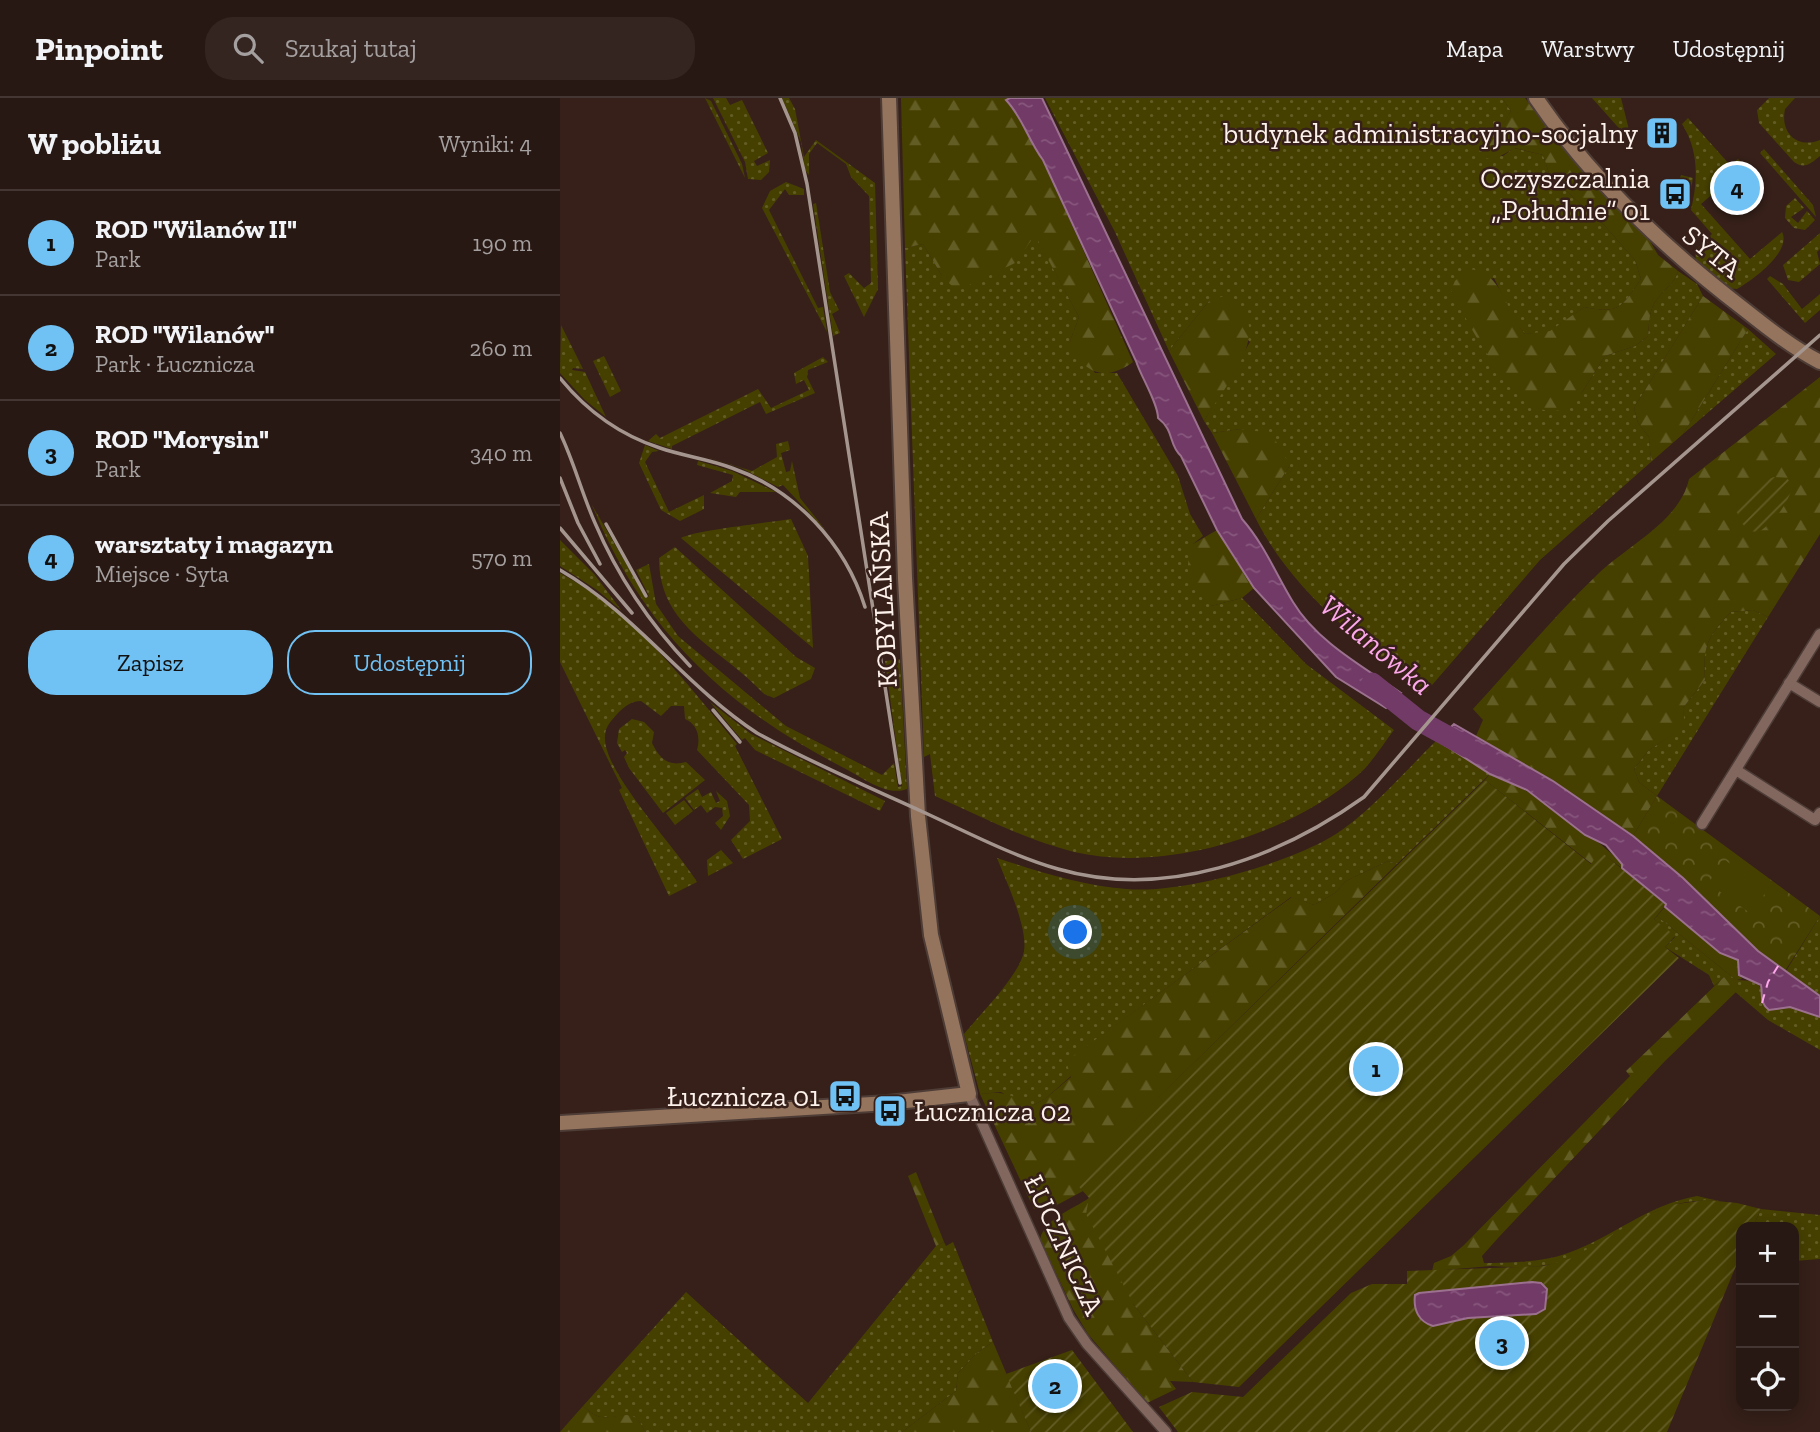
<!DOCTYPE html>
<html lang="pl">
<head>
<meta charset="utf-8">
<style>
	:root { --surface:#281813; --page:#342521; --text:#f1f3f6; --muted:#a5a0a0; --line:#443733; --accent:#70c1f4 }
	body { margin:0; font-family:"Zilla Slab",serif; background:var(--page); color:var(--text) }
	.controls { position:absolute; right:21px; bottom:21px; display:grid; overflow:hidden; border-radius:14px; box-shadow:0 4px 18px #0003 }
	.controls button { width:63px; height:63px; display:grid; place-items:center; padding:0; border:0; border-bottom:2px solid var(--line); background:var(--surface); color:var(--text); font:35px sans-serif }
	.you { position:absolute; left:516px; top:835px; width:24px; height:24px; margin:-18px; border:5px solid #fff; border-radius:50%; background:#1a73e8; box-shadow:0 0 0 10px #1a73e833 }
	.badge { display:grid; place-items:center; width:46px; height:46px; border-radius:50%; background:var(--accent); color:#111; font-size:23px; font-weight:700 }
	.pin { position:absolute; translate:-50% -50%; border:4px solid #fff; box-shadow:0 2px 7px #0006 }
	.list { margin:0; padding:0; list-style:none }
	h2 { display:flex; justify-content:space-between; align-items:center; height:91px; margin:0; padding:0 28px; font-size:30px }
	h2 small { font-size:23px; font-weight:400; color:var(--muted) }
	.list li { display:grid; grid-template-columns:46px 1fr auto; gap:21px; align-items:center; box-sizing:border-box; height:105px; padding:0 28px; border-top:2px solid var(--line) }
	.list b { display:block; font-size:26px; white-space:nowrap }
	.list p { margin:0; font-size:23px; white-space:nowrap; color:var(--muted) }
	.list em { font-size:23px; font-style:normal; color:var(--muted) }
	.actions { display:flex; gap:14px; padding:21px 28px }
	.actions a { flex:1; padding:16px 0; border:2px solid var(--accent); border-radius:28px; text-align:center; font-size:24px; color:var(--accent) }
	.actions .main { background:var(--accent); color:#111 }
	.icon { flex:none; width:38px; height:38px; fill:none; stroke:currentColor; stroke-width:2; stroke-linecap:round; stroke-linejoin:round }
	.map { position:relative; flex:none; width:1260px; height:1334px; overflow:hidden }
	header { display:flex; align-items:center; gap:42px; box-sizing:border-box; height:98px; padding:0 35px; background:var(--surface); border-bottom:2px solid var(--line) }
	header strong { font-size:33px }
	nav { display:flex; gap:38px; margin-inline-start:auto; font-size:24px }
	.search { width:490px; height:63px; background:var(--page); display:flex; align-items:center; gap:18px; box-sizing:border-box; padding:0 24px; border-radius:28px; color:var(--muted); font-size:26px }
	main { display:flex }
	aside { flex:1; background:var(--surface) }
	.map>svg:first-child { display:block }
	.grass { fill:url(#grass-dots) }
	.forest { fill:url(#forest-firs) }
	.park { fill:url(#park-crowns) }
	.garden { fill:url(#garden-furrows) }
	.pitch { fill:#464000 }
	.water { fill:url(#water-ripples); stroke:#9c718f; stroke-width:2 }
	.lines { fill:none; stroke-linecap:round; stroke-linejoin:round }
	.river { stroke:#723a67; stroke-width:21 }
	.ferry { stroke:#fda8ea; stroke-width:2; stroke-dasharray:9 7; stroke-linecap:butt }
	.street-casing { stroke:#4e3c37; stroke-width:13 }
	.secondary-casing { stroke:#4e3c37; stroke-width:18 }
	.street { stroke:#81675e; stroke-width:10 }
	.secondary { stroke:#94745d; stroke-width:14 }
	.rail { stroke:#a5958f; stroke-width:3.5 }
	.labels { text-anchor:middle; dominant-baseline:central; stroke-width:5; stroke-linejoin:round; paint-order:stroke }
	.poi-label { font-size:28px; fill:#fdf1ec; stroke:#362019; text-anchor:end }
	.street-label { font-size:28px; fill:#fdf1ec; stroke:#362019 }
	.water-label { font-size:30px; font-style:italic; fill:#fda8ea; stroke:#362019 }
</style>
</head>
<body>
<header>
<strong>Pinpoint</strong>
<div class="search"><svg class="icon" aria-label="search" viewBox="0 0 24 24"><circle cx="10" cy="10" r="6"/><path d="M15 15l6 6"/></svg>Szukaj tutaj</div>
<nav><a>Mapa</a><a>Warstwy</a><a>Udostępnij</a></nav>
</header>
<main>
<aside>
<h2>W pobliżu<small>Wyniki: 4</small></h2>
<ul class="list">
<li><span class="badge">1</span><div><b>ROD &quot;Wilanów II&quot;</b><p>Park</p></div><em>190 m</em></li>
<li><span class="badge">2</span><div><b>ROD &quot;Wilanów&quot;</b><p>Park · Łucznicza</p></div><em>260 m</em></li>
<li><span class="badge">3</span><div><b>ROD &quot;Morysin&quot;</b><p>Park</p></div><em>340 m</em></li>
<li><span class="badge">4</span><div><b>warsztaty i magazyn</b><p>Miejsce · Syta</p></div><em>570 m</em></li>
</ul>
<div class="actions"><a class="main">Zapisz</a><a>Udostępnij</a></div>
</aside>
<div class="map">
<svg width="1260" height="1334" viewBox="0 0 1260 1334">
	<defs>
		<pattern id="grass-dots" width="8" height="8" patternUnits="userSpaceOnUse" patternTransform="scale(1.75)"><rect width="8" height="8" fill="#464000"/><path d="M2 2h.1M6 6h.1" fill="none" stroke="#625c25" stroke-width="1.8" stroke-linecap="round"/></pattern>
		<pattern id="forest-firs" width="22" height="20" patternUnits="userSpaceOnUse" patternTransform="scale(1.75)"><rect width="22" height="20" fill="#464000"/><path d="M5 1l3.5 6h-7zM16 11l3.5 6h-7z" fill="#625c25"/></pattern>
		<pattern id="park-crowns" width="20" height="18" patternUnits="userSpaceOnUse" patternTransform="scale(1.75)"><rect width="20" height="18" fill="#464000"/><path d="M2 6a3 3 0 1 1 6 0M12 15a3 3 0 1 1 6 0" fill="none" stroke="#625c25"/></pattern>
		<pattern id="garden-furrows" width="10" height="10" patternUnits="userSpaceOnUse" patternTransform="scale(1.75)"><rect width="10" height="10" fill="#464000"/><path d="M-1 1l2-2M0 10L10 0M9 11l2-2" fill="none" stroke="#625c25"/></pattern>
		<pattern id="water-ripples" width="26" height="14" patternUnits="userSpaceOnUse" patternTransform="scale(1.75)"><rect width="26" height="14" fill="#723a67"/><path d="M2 4q2-2 4 0t4 0M15 11q2-2 4 0t4 0" fill="none" stroke="#87577d"/></pattern>
	</defs>
	<rect width="100%" height="100%" fill="#362019"/>
	<g class="grass">
		<path d="M145 0 151 3 182 66 185 80Z"/>
		<path d="M153 0H166L170 7 182 2 208 55 194 63 197 68 210 62 209 74 201 82 188 81 185 64Z"/>
		<path d="M222 0H229L235 11 244 59 256 42 315 85 318 191 304 219 284 178 289 175 304 190 311 185 309 98 291 79 286 66 257 45 249 56V77L245 72 241 44Z"/>
		<path d="M485 0H942L951 13 923 59 943 58 954 50 983 57 990 78 1044 127 1075 162 1081 181C1061 210 1060 216 1024 209L990 234 965 236 956 225 934 180 891 192 922 247 1021 296 1045 258 1075 248 1088 238C1089 225 1089 210 1098 200 1106 189 1114 187 1118 173L1137 186 1143 198 1074 310 1078 325 1089 339 1091 364 980 462 866 594C800 542 735 498 696 421L730 367 681 331 652 335 644 323 690 244 649 203 609 253 555 134Z"/>
		<path d="M1032 0H1061L1070 36 1065 37Z"/>
		<path d="M1209 0H1235L1225 11C1220 35 1237 51 1260 42V58C1251 65 1245 72 1234 64L1199 25 1197 12Z"/>
		<path d="M1128 20 1170 67 1178 61 1185 68 1141 106 1190 161 1222 134C1232 153 1193 182 1177 191L1168 190 1136 165 1135 153 1152 136 1131 112C1138 82 1139 53 1122 26Z"/>
		<path d="M1204 51 1253 107 1256 119 1200 55Z"/>
		<path d="M1121 77 1133 80 1128 109 1115 92Z"/>
		<path d="M226 84 244 91V97H229L225 91 209 112 258 210 263 209 267 234 202 110 210 93Z"/>
		<path d="M1235 100 1244 110 1231 119 1238 125 1247 113 1255 122 1245 132 1234 130 1225 120 1226 108Z"/>
		<path d="M256 105 270 194 279 212 272 216 280 235 273 238 253 106Z"/>
		<path d="M1260 135V151L1257 154 1260 166 1239 184 1228 182 1223 167Z"/>
		<path d="M475 136 519 219 510 243 535 275H557L618 378 630 416 643 438 633 446 651 508 682 500 746 566 834 632C823 646 812 665 798 677 728 738 605 775 514 754 466 742 420 718 375 698L370 656 364 659 345 150 363 146 382 178Z"/>
		<path d="M1210 178 1223 186 1242 211 1260 196V212L1245 225 1207 181Z"/>
		<path d="M1 227 23 271 13 270 12 272 25 274 46 319 25 302 0 275Z"/>
		<path d="M1188 231 1216 256 1123 336Z"/>
		<path d="M44 258 61 293 50 299 33 263Z"/>
		<path d="M263 259 268 264 248 272 247 279 255 295 206 316 200 304 112 348V351L88 343 96 336 100 340 198 291 211 310 249 292 244 282 236 286 234 275Z"/>
		<path d="M228 343 230 352 221 355 226 374 230 373 232 363 240 400 267 434 223 387 218 389 181 370 140 357 192 373 217 359 216 346Z"/>
		<path d="M85 347 99 353 92 354 85 364 109 414 144 397V411L120 423 101 412 79 365Z"/>
		<path d="M138 363 172 373 216 394H180L176 399 150 395 172 383 173 377 137 367Z"/>
		<path d="M32 407 86 500 89 498 76 472 89 466 96 506 118 538 226 628 322 677 334 665 338 689 342 688 325 563 340 561 347 691C326 699 302 679 284 670 166 610 82 531 32 407Z"/>
		<path d="M231 421 248 458 253 550 121 440C131 433 212 424 231 421Z"/>
		<path d="M0 442 34 476 62 513 37 492 0 468Z"/>
		<path d="M115 449 236 559 255 570 251 581 214 600 204 596C162 550 99 531 99 460Z"/>
		<path d="M0 475C73 514 125 583 177 646L175 648 222 741 183 761 171 742 190 723 189 707 137 652C141 639 137 626 125 621L124 608H111L101 618 81 603C71 603 65 608 58 615 52 622 45 628 45 638 42 673 115 748 137 784L109 798 59 692 62 690 0 564Z"/>
		<path d="M1193 512 1208 519 1097 698 1079 684 1074 671 1088 653 1124 628 1123 610 1145 582C1143 548 1147 539 1171 514Z"/>
		<path d="M150 604 191 636 325 703 320 713 195 652 185 640 182 642Z"/>
		<path d="M72 621 84 624 94 634 92 645C99 660 108 669 126 664L145 682 103 715 69 670 64 659 67 655 65 652 62 654 57 645 59 631Z"/>
		<path d="M877 642 930 676 837 766 828 763 786 783 775 795 754 807 731 799 507 963 511 978 485 1001 468 1010 441 994 420 996 404 936C420 916 460 877 464 853 468 829 446 783 437 760 480 774 521 787 566 791 621 796 723 767 771 739 808 717 845 673 877 642Z"/>
		<path d="M138 691 142 699 151 694 156 705 160 703 156 693 167 703 170 718 161 732 155 725 163 718 162 710 155 709 147 715 141 707 134 712 125 700Z"/>
		<path d="M124 702 133 713 115 727 106 715Z"/>
		<path d="M161 752 173 765 148 778 147 762Z"/>
		<path d="M1097 818 1176 882 1195 883 1218 911 1230 909 1260 919V952L1208 922 1166 886 1164 879 1154 888 1149 877 1105 849 1115 839 1094 821Z"/>
		<path d="M1260 818V898L1226 873Z"/>
		<path d="M1137 1098 1159 1103C1089 1097 1067 1140 1011 1161 985 1170 958 1170 931 1168L932 1165C958 1164 983 1164 1008 1155 1054 1139 1086 1107 1137 1098Z"/>
		<path d="M1201 1111 1260 1117V1161L1234 1163V1129H1193Z"/>
		<path d="M384 1144 386 1148 393 1144 433 1244 418 1254 398 1275 396 1293 342 1334H85C74 1308 63 1321 42 1319 35 1319 28 1312 23 1308L126 1194 248 1305 376 1148Z"/>
	</g>
	<g class="forest">
		<path d="M341 0H450L446 2C463 20 468 42 483 62L573 264C544 285 522 275 510 243L519 219 475 137 455 165 397 193 382 178 363 146 345 150Z"/>
		<path d="M942 0H965L990 34 1087 138 1098 157 1118 173C1114 187 1106 189 1098 200 1089 210 1089 225 1088 238L1075 248 1045 258 1021 296 1001 313C992 312 980 313 973 309 944 292 906 223 891 192L895 183 908 171C943 173 945 213 965 236L990 233 1024 209C1060 216 1061 210 1081 181L1075 162 1044 127 990 78 983 57 955 50 933 62 922 59 951 13Z"/>
		<path d="M664 198C722 225 665 287 644 323L609 253 649 203Z"/>
		<path d="M1143 198 1188 231 1123 336 1091 364 1089 339 1078 325 1074 310Z"/>
		<path d="M1260 279V436L1208 519 1193 512 1171 514C1147 539 1143 548 1145 582L1123 610 1125 628 1088 653 1074 671 1079 684 1097 698 1073 738 993 683 916 638 923 622 913 611C954 567 994 518 1038 476 1067 448 1120 423 1129 381Z"/>
		<path d="M681 331 711 335 730 367 696 421 652 335Z"/>
		<path d="M657 432 694 490 682 500 651 508C629 483 622 479 633 446Z"/>
		<path d="M930 676C956 680 1045 746 1062 766V770L1040 754 1032 766 925 682Z"/>
		<path d="M828 763 837 766 514 1082 523 1093 495 1108 474 1111 420 996C441 994 453 994 468 1010L485 1001 511 979 506 963 732 799 754 807 775 795 786 783Z"/>
		<path d="M1105 809 1160 855 1178 862 1179 877 1182 881 1176 882 1097 818Z"/>
		<path d="M1164 879 1176 894 1104 964 938 1140 922 1158 924 1165H932L931 1168 872 1173 874 1165 891 1158 904 1147 1070 978 1066 973Z"/>
		<path d="M356 1074 384 1144 376 1148 348 1078Z"/>
		<path d="M529 1100 574 1207 633 1284 610 1283 616 1291 587 1305 528 1236 513 1211 480 1141C485 1120 512 1112 529 1100Z"/>
		<path d="M433 1244 471 1334H342L396 1293 398 1275 418 1254Z"/>
		<path d="M23 1308C28 1312 35 1319 42 1319 63 1321 73 1307 85 1334H0Z"/>
	</g>
	<path class="park" d="M1097 698 1260 818 1225 873 1198 853 1123 780 1073 738Z"/>
	<g class="garden">
		<path d="M1214 379 1227 380 1233 388C1226 409 1216 421 1199 434L1189 433 1178 421 1177 408 1203 383Z"/>
		<path d="M925 682 1031 766 1040 753 1106 807 1094 821 1115 838 1105 849 1119 860 679 1289 633 1284 574 1207 526 1116 529 1100 513 1082Z"/>
		<path d="M1146 1102 1177 1105 1201 1111 1193 1129H1181V1156L1107 1334H618L599 1309 632 1294 683 1299 791 1195 812 1186H847V1173L984 1168 1012 1160 1079 1121 1110 1107Z"/>
		<path d="M512 1252 573 1334H471L446 1276Z"/>
	</g>
	<path class="pitch" d="M1165 762 1207 793 1190 815 1148 785Z"/>
	<g class="water">
		<path d="M450 0H482L682 421C704 446 716 476 733 504 757 544 804 569 841 595L826 610 776 579 694 490 657 432 621 358C608 346 615 333 598 320 598 305 581 279 576 263L483 62C468 42 463 20 446 2Z"/>
		<path d="M894 626 993 683 1073 738 1123 780 1198 853 1260 898V919L1230 909 1209 912C1199 904 1203 898 1201 887L1179 877 1178 862 1160 855 1105 809 1106 806 1062 770V766L1046 747 1025 737 967 692 930 676 877 642Z"/>
		<path d="M972 1184 981 1185 987 1191 985 1211 976 1216 908 1220 873 1228C859 1224 853 1212 855 1197L859 1195Z"/>
	</g>
	<g class="lines">
		<path class="river" d="M812 585 858 622 907 649"/>
		<path class="ferry" d="M1202 905 1208 884 1220 865"/>
		<defs>
			<g id="street">
				<path d="M1229 585 1260 604"/>
				<path d="M1176 672 1255 722 1260 715"/>
				<path d="M1142 726 1260 536"/>
				<path d="M409 996 509 1220 527 1246 606 1334"/>
			</g>
			<g id="secondary">
				<path d="M976 0C1031 81 1108 153 1185 212 1209 231 1233 250 1260 264"/>
				<path d="M0 1025 328 1005 409 996 371 837 358 718 345 480 329 0"/>
			</g>
		</defs>
		<use href="#street" class="street-casing"/>
		<use href="#secondary" class="secondary-casing"/>
		<use href="#street" class="street"/>
		<use href="#secondary" class="secondary"/>
		<g class="rail">
			<path d="M220 0 235 35 247 86 340 685"/>
			<path d="M0 280C26 312 60 337 100 350 123 358 149 361 172 370 235 392 285 445 305 509"/>
			<path d="M0 335C14 364 22 396 35 425 58 479 90 526 130 568"/>
			<path d="M0 380 18 425 40 466"/>
			<path d="M46 426 86 498"/>
			<path d="M0 430 72 515"/>
			<path d="M0 472C75 515 125 588 197 635 250 664 306 688 361 713 407 734 450 757 498 771 606 802 717 761 804 699L1004 466 1048 423 1260 237"/>
			<path d="M153 612 180 644"/>
		</g>
	</g>
	<defs>
		<symbol id="building-square" viewBox="-11 -11 22 22"><rect x="-9" y="-9" width="18" height="18" rx="4" fill="#70c1f4" stroke="#362019"/><path d="M-4-6H4V6H1V3H-1V6H-4ZM-2.5-4.3h1.7v1.8h-1.7ZM.8-4.3h1.7v1.8H.8ZM-2.5-1h1.7V.8h-1.7ZM.8-1h1.7V.8H.8Z" fill="#111"/></symbol>
		<symbol id="bus-square" viewBox="-11 -11 22 22"><rect x="-9" y="-9" width="18" height="18" rx="4" fill="#70c1f4" stroke="#362019"/><path d="M-5-6H5V4H4V6H2V4H-2V6H-4V4H-5ZM-3.5-4V0h7V-4ZM-3.5 1.2v1.5H-2V1.2ZM2 1.2v1.5H3.5V1.2Z" fill="#111"/></symbol>
	</defs>
	<g fill-rule="evenodd">
		<use href="#building-square" x="1083" y="16" width="38" height="38"/>
		<use href="#bus-square" x="1096" y="77" width="38" height="38"/>
		<use href="#bus-square" x="266" y="979" width="38" height="38"/>
		<use href="#bus-square" x="311" y="994" width="38" height="38"/>
	</g>
	<g class="labels">
		<g class="poi-label">
			<text x="1078" y="35">budynek administracyjno-socjalny</text>
			<text x="1090" y="80">Oczyszczalnia<tspan x="1090" dy="32">„Południe” 01</tspan></text>
			<text x="260" y="998">Łucznicza 01</text>
			<text x="354" y="1013" text-anchor="start">Łucznicza 02</text>
		</g>
		<g class="street-label">
			<text transform="translate(1152 154) rotate(39)">SYTA</text>
			<text transform="translate(323 502) rotate(-93)">KOBYLAŃSKA</text>
			<text transform="translate(504 1147) rotate(65)">ŁUCZNICZA</text>
		</g>
		<g class="water-label">
			<text transform="translate(816 547) rotate(40)">Wilanówka</text>
		</g>
	</g>
</svg>
<div class="controls">
<button>+</button>
<button>−</button>
<button><svg class="icon" aria-label="locate" viewBox="0 0 24 24"><circle cx="12" cy="12" r="6"/><path d="M12 2v4M12 18v4M2 12h4M18 12h4"/></svg></button>
</div>
<div class="you"></div>
<div class="pin badge" style="left:816px;top:971px">1</div>
<div class="pin badge" style="left:495px;top:1288px">2</div>
<div class="pin badge" style="left:942px;top:1245px">3</div>
<div class="pin badge" style="left:1177px;top:90px">4</div>
</div>
</main>
</body>
</html>
